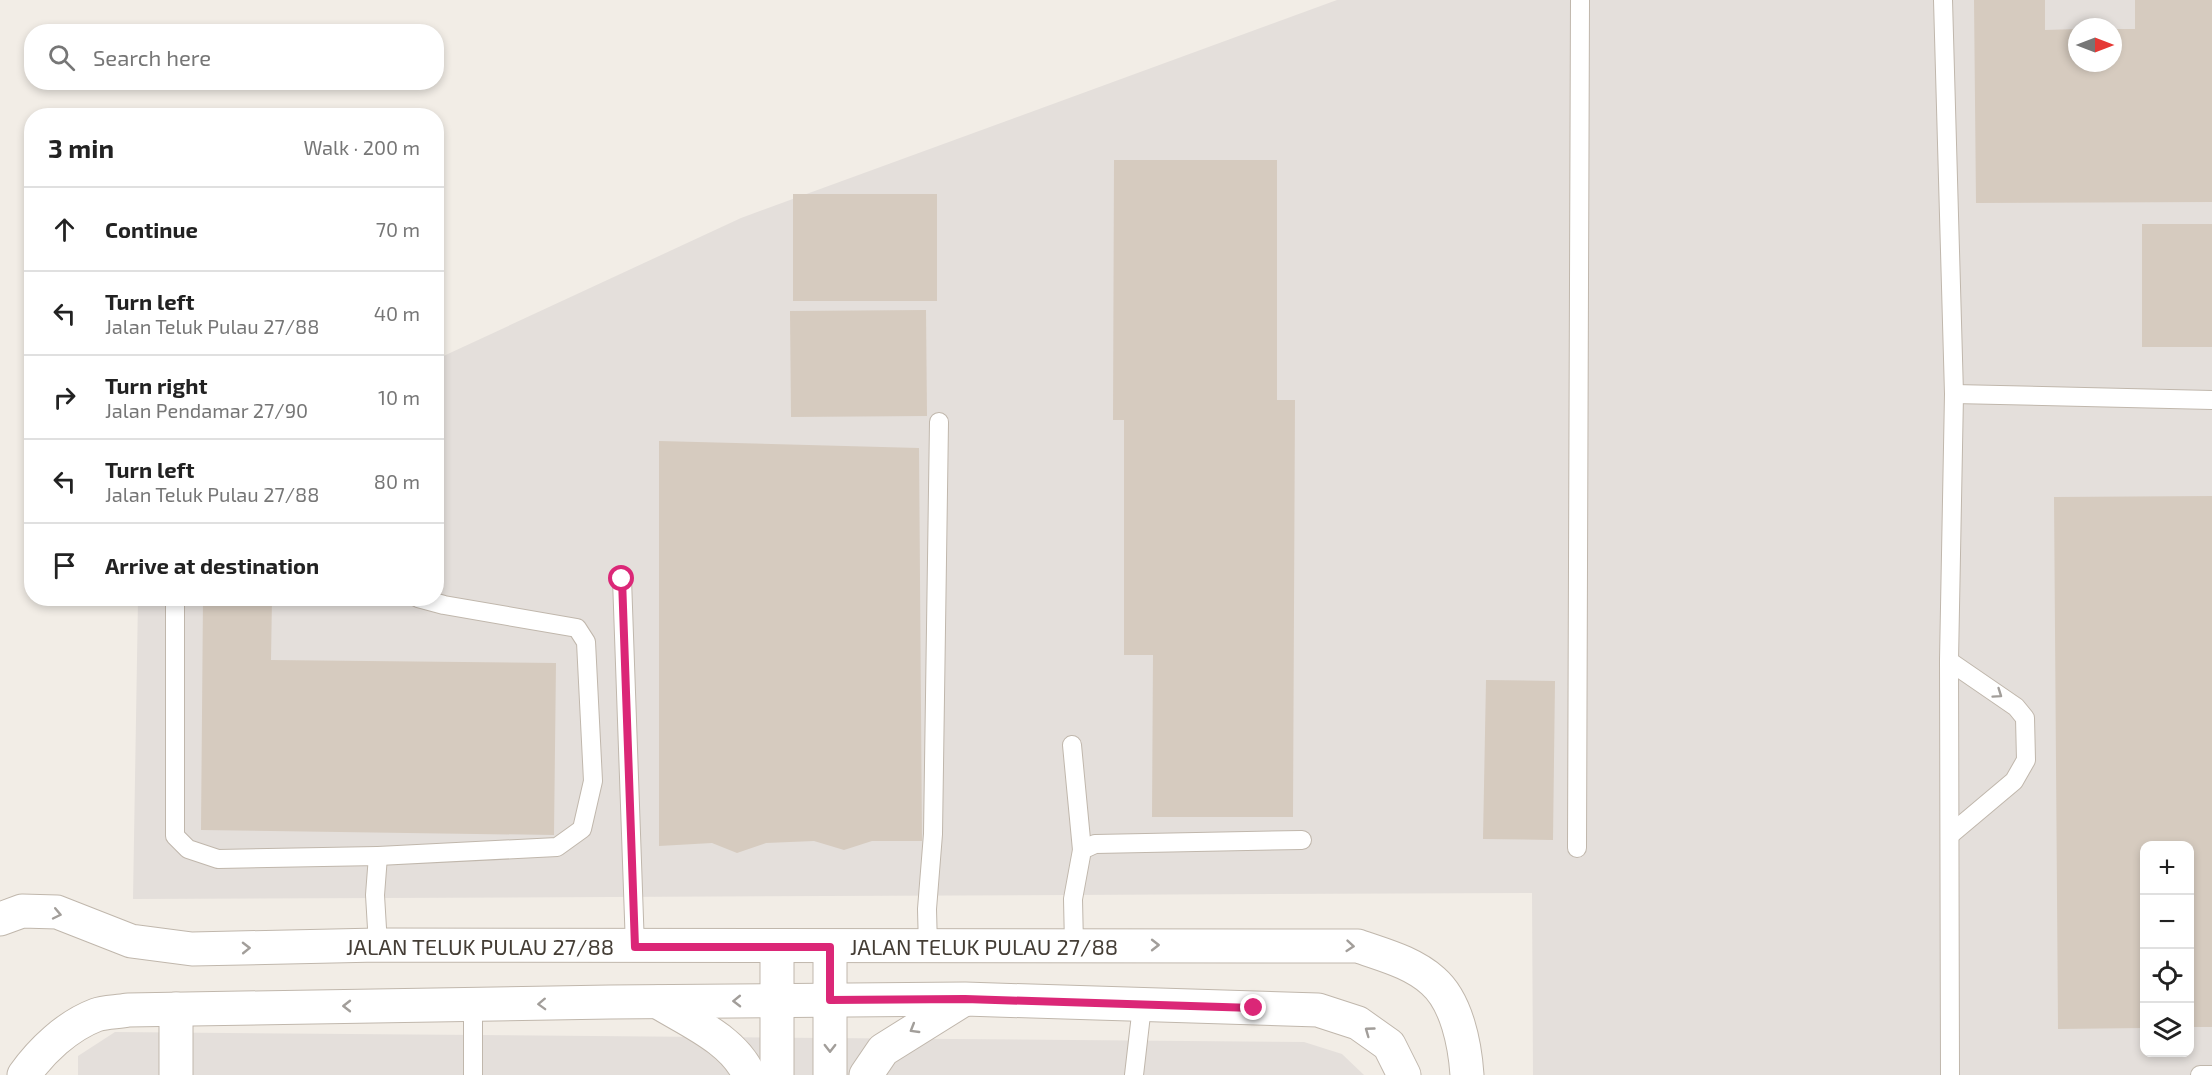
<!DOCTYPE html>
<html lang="en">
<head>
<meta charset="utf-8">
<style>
	:root { --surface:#fff; --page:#f6f6f6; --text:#222; --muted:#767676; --line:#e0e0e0 }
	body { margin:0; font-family:"Exo 2",sans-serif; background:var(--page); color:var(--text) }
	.controls { position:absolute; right:18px; bottom:18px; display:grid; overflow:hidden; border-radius:12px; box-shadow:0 3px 9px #0003 }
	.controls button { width:54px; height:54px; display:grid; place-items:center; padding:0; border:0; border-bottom:2px solid var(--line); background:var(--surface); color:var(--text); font:30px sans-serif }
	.compass { position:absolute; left:2068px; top:18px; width:54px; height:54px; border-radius:50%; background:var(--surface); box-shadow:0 3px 9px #0003; rotate:90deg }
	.stop { position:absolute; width:18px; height:18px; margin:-14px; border:4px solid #db2777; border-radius:50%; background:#fff }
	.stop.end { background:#db2777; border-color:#fff; box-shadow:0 2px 6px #0008 }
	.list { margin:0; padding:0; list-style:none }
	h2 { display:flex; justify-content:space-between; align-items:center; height:78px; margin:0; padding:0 24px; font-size:26px }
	h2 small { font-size:20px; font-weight:400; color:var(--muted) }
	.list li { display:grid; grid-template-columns:39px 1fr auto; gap:18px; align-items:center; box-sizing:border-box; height:84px; padding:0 24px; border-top:2px solid var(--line) }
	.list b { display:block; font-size:22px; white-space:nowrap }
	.list p { margin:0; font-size:20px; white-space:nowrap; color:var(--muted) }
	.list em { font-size:20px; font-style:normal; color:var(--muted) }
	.icon { flex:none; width:33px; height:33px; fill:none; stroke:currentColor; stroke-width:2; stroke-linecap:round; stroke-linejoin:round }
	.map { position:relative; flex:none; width:2212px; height:1075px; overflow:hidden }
	.search { position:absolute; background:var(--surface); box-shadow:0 3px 9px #0003; left:24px; top:24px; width:420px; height:66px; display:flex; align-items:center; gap:15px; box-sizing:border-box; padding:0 21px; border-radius:24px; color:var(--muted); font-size:22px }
	.panel { position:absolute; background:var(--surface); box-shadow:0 3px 9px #0003; left:24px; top:108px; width:420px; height:498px; border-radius:24px }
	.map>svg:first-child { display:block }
	.industrial { fill:#e4dfdb; fill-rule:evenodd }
	.building { fill:#d6cbbf }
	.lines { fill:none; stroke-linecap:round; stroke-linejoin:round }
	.service-casing { stroke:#c0b7ac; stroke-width:20 }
	.minor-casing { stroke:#c0b7ac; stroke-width:35 }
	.tertiary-casing { stroke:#c0b7ac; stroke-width:35 }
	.service { stroke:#fff; stroke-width:18 }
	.minor { stroke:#fff; stroke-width:33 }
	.tertiary { stroke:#fff; stroke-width:33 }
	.oneway { stroke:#a29e9a }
	.route { stroke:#db2777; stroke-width:8 }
	.labels { text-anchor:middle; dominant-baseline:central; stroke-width:6; stroke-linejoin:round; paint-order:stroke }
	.street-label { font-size:22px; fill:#443d35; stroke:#fff }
</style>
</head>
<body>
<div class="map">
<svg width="2212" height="1075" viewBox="0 0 2212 1075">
	<rect width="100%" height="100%" fill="#f2ede6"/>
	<g class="industrial">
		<path d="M1337 0H2212V1075H1533L1532 893 133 899 138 599 436 598 437 359 741 218ZM2077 27H2113V63H2077ZM2144 846H2190V1052H2144Z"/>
		<path d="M115 1032 1304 1042 1342 1054 1364 1075H78V1056Z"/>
	</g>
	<g class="building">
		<path d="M1974 0H2045V30L2077 29V63H2113V29H2135V0H2212V202L1976 203Z"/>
		<path d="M1114 160H1277V400H1295L1293 817H1152L1153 655H1124V420H1113Z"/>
		<rect x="793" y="194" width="144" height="107"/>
		<rect x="2142" y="224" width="70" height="123"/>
		<path d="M926 310 927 416 791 417 790 311Z"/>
		<path d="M659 441 919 448 922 841H872L844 850 814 841 766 843 737 853 712 843 659 846Z"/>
		<path d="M2212 496V1027H2190V846H2144V1028L2058 1029 2054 497Z"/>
		<path d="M203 598H272L271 660 556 663 554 835 201 830Z"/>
		<path d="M1486 680 1555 681 1553 840 1483 839Z"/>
	</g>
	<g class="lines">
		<defs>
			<g id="service">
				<path d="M1943 0 1954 394 1949 661 1950 1075"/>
				<path d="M1954 394 2212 400"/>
				<path d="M622 579 635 947"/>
				<path d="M175 598V836L188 849 218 859 378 856 375 895 378 945"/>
				<path d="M1949 661 2016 707 2025 718 2026 760 2014 781 1951 834"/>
				<path d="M1072 745 1082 850"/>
				<path d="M1577 848 1580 0"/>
				<path d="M378 856 557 847 582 829 593 781 586 642 577 628 444 605 418 598"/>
				<path d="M1074 945 1073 899 1082 850 1095 844 1302 840"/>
				<path d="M928 947 927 909 933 834 939 422"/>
				<path d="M473 1006V1075"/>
				<path d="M1134 1075 1142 1006"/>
				<path d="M2200 1075H2212"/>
			</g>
			<g id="minor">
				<path d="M777 947V1075"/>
				<path d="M830 947V1075"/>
				<path d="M176 1075V1009"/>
			</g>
			<g id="tertiary">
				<path d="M0 919 22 911 57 912 131 941 192 949 378 945 1358 946C1383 955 1412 962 1433 981 1457 1002 1465 1045 1467 1075"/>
				<path d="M658 1002C689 1021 734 1040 749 1075"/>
				<path d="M24 1075C41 1051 67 1026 96 1015 105 1012 118 1012 128 1010L610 1002 965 999 1318 1010 1358 1023 1389 1045 1404 1075"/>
				<path d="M866 1075 883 1050 963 1000"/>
			</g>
		</defs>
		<use href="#service" class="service-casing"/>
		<use href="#minor" class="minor-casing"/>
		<use href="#tertiary" class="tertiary-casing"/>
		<use href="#service" class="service"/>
		<use href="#minor" class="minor"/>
		<use href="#tertiary" class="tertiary"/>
	</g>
	<defs><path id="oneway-chevron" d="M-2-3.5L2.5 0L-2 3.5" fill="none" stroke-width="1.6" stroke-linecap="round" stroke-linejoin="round" transform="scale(1.5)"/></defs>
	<g class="oneway">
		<use href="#oneway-chevron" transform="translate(1998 694) rotate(35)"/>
		<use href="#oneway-chevron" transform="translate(57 914) rotate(12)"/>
		<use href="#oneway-chevron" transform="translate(1155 945)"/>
		<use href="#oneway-chevron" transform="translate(1350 946) rotate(5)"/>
		<use href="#oneway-chevron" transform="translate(246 948) rotate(-1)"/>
		<use href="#oneway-chevron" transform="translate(737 1001) rotate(179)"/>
		<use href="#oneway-chevron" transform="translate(542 1004) rotate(178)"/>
		<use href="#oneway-chevron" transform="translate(347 1006) rotate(180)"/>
		<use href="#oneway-chevron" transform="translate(914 1029) rotate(149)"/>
		<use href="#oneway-chevron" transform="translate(1369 1031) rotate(-144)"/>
		<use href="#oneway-chevron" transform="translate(830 1048) rotate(90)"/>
	</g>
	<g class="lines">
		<path class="route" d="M622 579 635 947H830V1000L965 999 1254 1008"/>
	</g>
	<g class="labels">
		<g class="street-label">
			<text x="480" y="946">JALAN TELUK PULAU 27/88</text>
			<text x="984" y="946">JALAN TELUK PULAU 27/88</text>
		</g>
	</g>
</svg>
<div class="controls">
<button>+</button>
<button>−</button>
<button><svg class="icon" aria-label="locate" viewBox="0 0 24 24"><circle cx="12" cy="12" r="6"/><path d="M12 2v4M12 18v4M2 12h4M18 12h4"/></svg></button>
<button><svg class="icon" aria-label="layers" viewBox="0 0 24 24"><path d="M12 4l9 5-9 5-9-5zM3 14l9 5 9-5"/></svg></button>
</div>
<svg class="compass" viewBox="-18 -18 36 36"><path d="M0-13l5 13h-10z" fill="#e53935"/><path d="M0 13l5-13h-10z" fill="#767676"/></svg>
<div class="stop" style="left:622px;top:579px"></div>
<div class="stop end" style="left:1254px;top:1008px"></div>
<div class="search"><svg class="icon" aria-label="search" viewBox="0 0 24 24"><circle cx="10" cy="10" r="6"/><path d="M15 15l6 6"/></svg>Search here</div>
<section class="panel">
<h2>3 min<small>Walk · 200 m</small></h2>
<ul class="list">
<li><svg class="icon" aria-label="ahead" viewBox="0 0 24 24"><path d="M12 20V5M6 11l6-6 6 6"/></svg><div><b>Continue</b></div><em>70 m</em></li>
<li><svg class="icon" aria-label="left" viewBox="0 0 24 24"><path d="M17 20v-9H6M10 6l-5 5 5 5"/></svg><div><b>Turn left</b><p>Jalan Teluk Pulau 27/88</p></div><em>40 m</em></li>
<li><svg class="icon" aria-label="right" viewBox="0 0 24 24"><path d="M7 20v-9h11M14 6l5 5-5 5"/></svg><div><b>Turn right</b><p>Jalan Pendamar 27/90</p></div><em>10 m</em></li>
<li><svg class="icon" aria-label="left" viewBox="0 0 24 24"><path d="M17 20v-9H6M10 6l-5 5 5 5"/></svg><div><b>Turn left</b><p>Jalan Teluk Pulau 27/88</p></div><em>80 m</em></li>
<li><svg class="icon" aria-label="arrive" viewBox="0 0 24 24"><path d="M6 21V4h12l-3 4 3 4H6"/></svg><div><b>Arrive at destination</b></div></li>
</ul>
</section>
</div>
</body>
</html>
